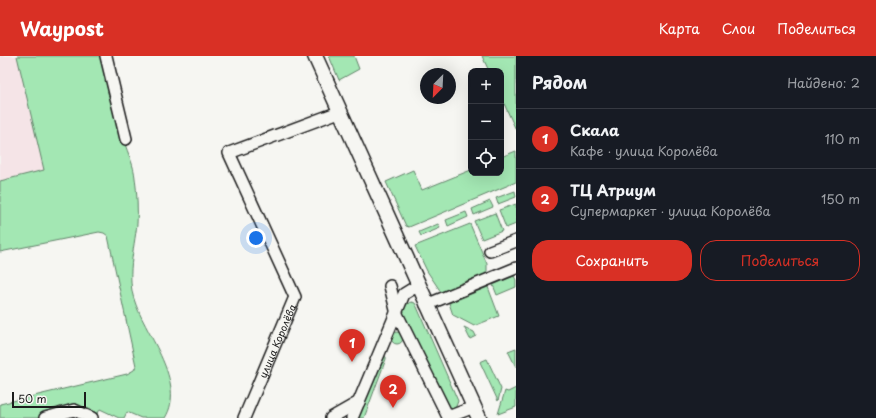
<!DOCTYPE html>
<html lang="ru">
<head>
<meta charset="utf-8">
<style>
	:root { --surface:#171b24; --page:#20242c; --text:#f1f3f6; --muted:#9ea1a6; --line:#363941; --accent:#d93025 }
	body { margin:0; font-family:"Playpen Sans",sans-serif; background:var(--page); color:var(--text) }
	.controls { position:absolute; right:12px; top:12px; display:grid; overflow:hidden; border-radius:8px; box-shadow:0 4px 16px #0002 }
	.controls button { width:36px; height:36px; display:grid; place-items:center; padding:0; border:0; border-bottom:1px solid var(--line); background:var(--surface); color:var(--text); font:20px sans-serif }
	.compass { position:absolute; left:420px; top:12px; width:36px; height:36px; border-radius:50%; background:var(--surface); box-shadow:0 4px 16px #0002; rotate:204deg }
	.scale { position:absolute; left:12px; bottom:10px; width:74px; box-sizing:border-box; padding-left:4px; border:2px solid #1c1c1c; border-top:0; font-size:11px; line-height:14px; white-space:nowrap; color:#1c1c1c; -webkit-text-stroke:3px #f6f6f2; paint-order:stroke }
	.you { position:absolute; left:256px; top:182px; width:14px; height:14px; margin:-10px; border:3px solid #fff; border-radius:50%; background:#1a73e8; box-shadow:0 0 0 6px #1a73e833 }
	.badge { display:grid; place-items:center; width:26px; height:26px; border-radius:50%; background:var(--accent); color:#fff; font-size:13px; font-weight:700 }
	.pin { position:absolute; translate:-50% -33px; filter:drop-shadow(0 1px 2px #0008) }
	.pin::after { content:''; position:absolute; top:21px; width:14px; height:12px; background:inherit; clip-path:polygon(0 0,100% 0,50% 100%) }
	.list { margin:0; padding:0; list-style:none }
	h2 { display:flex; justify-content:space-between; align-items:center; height:52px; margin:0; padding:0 16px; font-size:17px }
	h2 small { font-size:13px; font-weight:400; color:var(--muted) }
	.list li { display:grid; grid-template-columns:26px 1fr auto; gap:12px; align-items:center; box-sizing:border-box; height:60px; padding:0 16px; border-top:1px solid var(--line) }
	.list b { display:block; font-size:15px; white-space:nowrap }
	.list p { margin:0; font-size:13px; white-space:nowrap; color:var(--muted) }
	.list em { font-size:13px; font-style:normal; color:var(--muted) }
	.actions { display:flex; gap:8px; padding:12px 16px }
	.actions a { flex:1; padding:9px 0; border:1px solid var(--accent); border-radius:16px; text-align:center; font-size:14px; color:var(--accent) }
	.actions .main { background:var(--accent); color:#fff }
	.icon { flex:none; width:22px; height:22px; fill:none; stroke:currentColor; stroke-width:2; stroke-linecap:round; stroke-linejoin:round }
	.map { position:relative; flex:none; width:516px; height:362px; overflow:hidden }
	header { display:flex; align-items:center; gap:24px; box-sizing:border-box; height:56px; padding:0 20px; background:var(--accent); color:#fff }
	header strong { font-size:19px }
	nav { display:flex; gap:22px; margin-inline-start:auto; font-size:14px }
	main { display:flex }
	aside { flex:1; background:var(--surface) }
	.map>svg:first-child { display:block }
	.built { fill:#f5e4e7 }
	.green { fill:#a3e7b3; stroke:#608268 }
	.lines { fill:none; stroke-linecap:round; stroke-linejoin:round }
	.minor-casing { stroke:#1c1c1c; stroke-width:14 }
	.major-casing { stroke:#1c1c1c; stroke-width:17 }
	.minor { stroke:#f6f6f2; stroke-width:11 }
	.major { stroke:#f6f6f2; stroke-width:14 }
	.labels { text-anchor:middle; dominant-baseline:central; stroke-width:3; stroke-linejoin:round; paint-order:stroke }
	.street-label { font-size:10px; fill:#1c1c1c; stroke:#f6f6f2 }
</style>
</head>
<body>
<header>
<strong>Waypost</strong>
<nav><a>Карта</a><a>Слои</a><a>Поделиться</a></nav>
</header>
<main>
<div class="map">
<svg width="516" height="362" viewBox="0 0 516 362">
	<rect width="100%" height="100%" fill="#f6f6f2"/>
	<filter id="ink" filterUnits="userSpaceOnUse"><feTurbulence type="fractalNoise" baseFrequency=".025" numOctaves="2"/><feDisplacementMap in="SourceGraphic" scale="8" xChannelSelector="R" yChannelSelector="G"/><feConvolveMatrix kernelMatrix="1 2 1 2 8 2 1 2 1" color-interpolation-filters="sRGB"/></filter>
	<g filter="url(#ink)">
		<path class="built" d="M0 0H19L46 116 0 126Z"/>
		<g class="green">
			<path d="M17 0H101C108 28 114 57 124 85 128 98 134 109 135 122 137 137 138 154 137 168 134 193 126 222 135 246 146 279 187 327 165 362H141L127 356 124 362H119L100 353 96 362 74 353 38 362H0V348L127 318 134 314 136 310 108 180 104 177 99 176 0 196V125L44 114Z"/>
			<path d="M329 0H354L359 13 339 24Z"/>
			<path d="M482 0H516V74L501 41V15H489Z"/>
			<path d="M516 95V126L409 171 406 170 386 126 413 114 422 134 471 114V117H501V101Z"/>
			<path d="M515 135 516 141 498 148 496 142Z"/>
			<path d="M490 145 493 151 474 159 472 153Z"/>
			<path d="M516 148V168L506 172 499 154Z"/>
			<path d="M466 156 468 161 448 170 446 164Z"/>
			<path d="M495 157 502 175 482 183 474 165Z"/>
			<path d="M438 168 440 172 421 180 419 176Z"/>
			<path d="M470 168 487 208V215L485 219 443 239 427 215 415 190Z"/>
			<path d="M514 220 516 224V231L497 239 493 229Z"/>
			<path d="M488 231 499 260 474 270 453 259 449 247Z"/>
			<path d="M411 246 415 247 417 251 458 345 455 353 448 352 415 282 410 278 402 257 405 249Z"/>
			<path d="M464 271 474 276 476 280 470 283Z"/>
			<circle cx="397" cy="282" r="6"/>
			<path d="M516 292V311L508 295Z"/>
			<path d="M383 299 386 301V303L364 362H357Z"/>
			<path d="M487 303 501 333 498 345 480 306Z"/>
			<path d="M516 332V351L498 358 505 335 508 336Z"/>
		</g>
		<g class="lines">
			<defs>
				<g id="minor">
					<path d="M106 0 126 83"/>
					<path d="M490 195 516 185"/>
					<path d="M390 230 397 258 448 361 474 351"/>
					<path d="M426 249 516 212"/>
					<path d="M45 362 74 354 92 362"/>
					<path id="s1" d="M244 362 295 241 229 97 339 56"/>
					<path d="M331 362 359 346"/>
					<path d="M352 362 404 238 417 230"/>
				</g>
				<path id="major" d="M315 0 479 362"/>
			</defs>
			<use href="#minor" class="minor-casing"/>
			<use href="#major" class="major-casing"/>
			<use href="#minor" class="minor"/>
			<use href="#major" class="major"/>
		</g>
	</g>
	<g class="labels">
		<g class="street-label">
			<text stroke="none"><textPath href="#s1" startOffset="84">улица Королёва</textPath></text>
		</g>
	</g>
</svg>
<div class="controls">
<button>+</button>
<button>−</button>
<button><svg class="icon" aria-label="locate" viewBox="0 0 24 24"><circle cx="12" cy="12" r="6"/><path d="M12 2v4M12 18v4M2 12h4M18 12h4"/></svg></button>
</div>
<svg class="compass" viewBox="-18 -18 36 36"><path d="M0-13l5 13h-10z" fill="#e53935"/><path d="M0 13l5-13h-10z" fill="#9ea1a6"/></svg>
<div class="scale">50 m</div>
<div class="you"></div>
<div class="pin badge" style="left:352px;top:306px">1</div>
<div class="pin badge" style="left:393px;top:352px">2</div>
</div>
<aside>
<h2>Рядом<small>Найдено: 2</small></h2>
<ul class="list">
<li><span class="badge">1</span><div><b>Скала</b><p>Кафе · улица Королёва</p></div><em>110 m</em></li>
<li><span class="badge">2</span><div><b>ТЦ Атриум</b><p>Супермаркет · улица Королёва</p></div><em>150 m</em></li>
</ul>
<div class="actions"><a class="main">Сохранить</a><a>Поделиться</a></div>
</aside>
</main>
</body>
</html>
